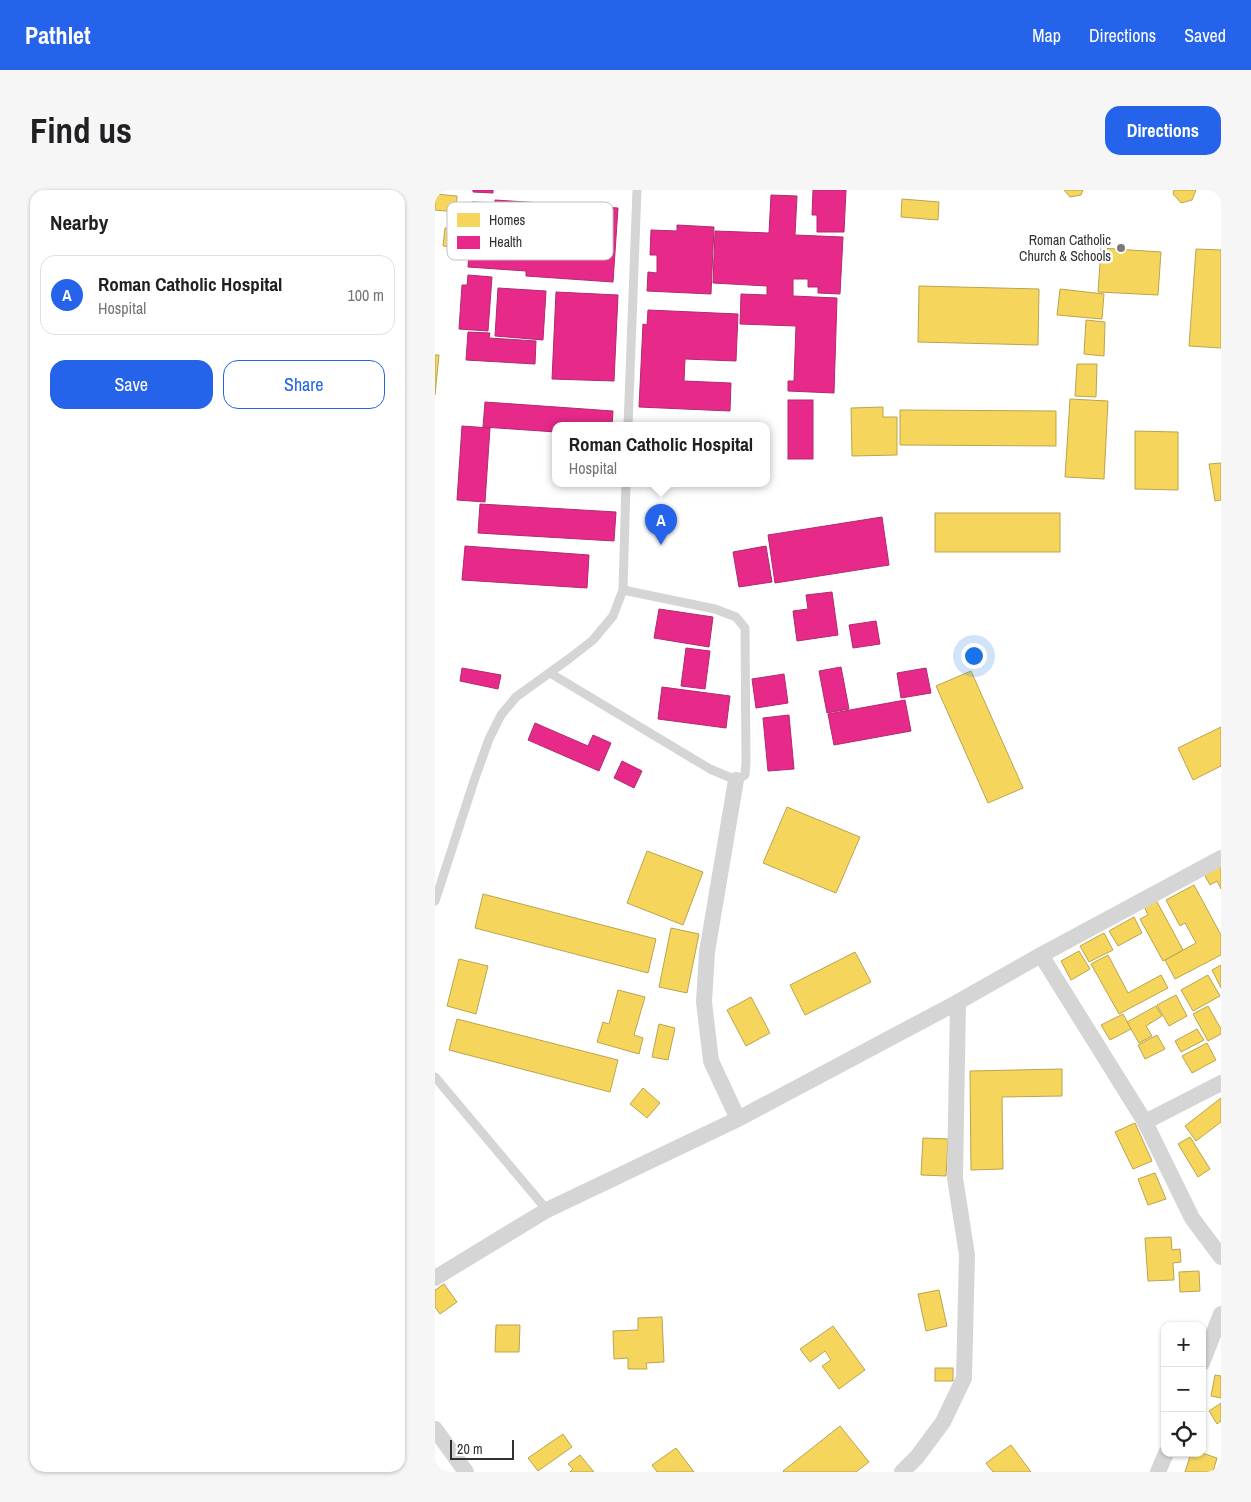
<!DOCTYPE html>
<html lang="en">
<head>
<meta charset="utf-8">
<style>
	:root { --surface:#fff; --page:#f6f6f6; --text:#202124; --muted:#757577; --line:#e0e0e0; --accent:#2563eb }
	body { margin:0; font-family:"Archivo Narrow",sans-serif; background:var(--page); color:var(--text) }
	.controls { position:absolute; right:15px; bottom:15px; display:grid; overflow:hidden; border-radius:10px; box-shadow:0 1px 4px #0004 }
	.controls button { width:45px; height:45px; display:grid; place-items:center; padding:0; border:0; border-bottom:1px solid var(--line); background:var(--surface); color:var(--text); font:25px sans-serif }
	.scale { position:absolute; left:15px; bottom:12px; width:64px; box-sizing:border-box; padding-left:5px; border:2px solid #313131; border-top:0; font-size:14px; line-height:18px; white-space:nowrap; color:#313131; -webkit-text-stroke:4px #fff; paint-order:stroke }
	.you { position:absolute; left:538px; top:465px; width:18px; height:18px; margin:-12px; border:4px solid #fff; border-radius:50%; background:#1a73e8; box-shadow:0 0 0 8px #1a73e833 }
	.badge { display:grid; place-items:center; width:32px; height:32px; border-radius:50%; background:var(--accent); color:#fff; font-size:16px; font-weight:700 }
	.pin { position:absolute; translate:-50% -41px; filter:drop-shadow(0 1px 2px #0008) }
	.pin::after { content:''; position:absolute; top:26px; width:18px; height:15px; background:inherit; clip-path:polygon(0 0,100% 0,50% 100%) }
	.popup { position:absolute; left:117px; top:232px; width:218px; height:65px; box-sizing:border-box; display:grid; place-content:center; border-radius:10px; background:var(--surface); filter:drop-shadow(0 1px 4px #0005); font-size:16px; white-space:nowrap; color:var(--muted) }
	.popup b { font-size:19px; color:var(--text) }
	.popup::after { content:''; position:absolute; left:50%; top:100%; margin-left:-10px; border:10px solid transparent; border-top-color:var(--surface) }
	.list { margin:0; padding:0; list-style:none }
	h2 { display:flex; justify-content:space-between; align-items:center; height:65px; margin:0; padding:0 20px; font-size:21px }
	h2 small { font-size:16px; font-weight:400; color:var(--muted) }
	.list li { display:grid; grid-template-columns:32px 1fr auto; gap:15px; align-items:center; box-sizing:border-box; height:80px; margin:0 10px 10px; padding:0 10px; border:1px solid var(--line); border-radius:15px }
	.list b { display:block; font-size:19px; white-space:nowrap }
	.list p { margin:0; font-size:16px; white-space:nowrap; color:var(--muted) }
	.list em { font-size:16px; font-style:normal; color:var(--muted) }
	.actions { display:flex; gap:10px; padding:15px 20px }
	.actions a { flex:1; padding:11px 0; border:1px solid var(--accent); border-radius:15px; text-align:center; font-size:18px; color:var(--accent) }
	.actions .main { background:var(--accent); color:#fff }
	.icon { flex:none; width:28px; height:28px; fill:none; stroke:currentColor; stroke-width:2; stroke-linecap:round; stroke-linejoin:round }
	.map { position:relative; flex:none; width:786px; height:1282px; overflow:hidden; border-radius:15px }
	header { display:flex; align-items:center; gap:30px; box-sizing:border-box; height:70px; padding:0 25px; background:var(--accent); color:#fff }
	header strong { font-size:24px }
	nav { display:flex; gap:28px; margin-inline-start:auto; font-size:18px }
	.intro { display:flex; align-items:center; justify-content:space-between; box-sizing:border-box; height:120px; padding:0 30px }
	h1 { margin:0; font-size:35px }
	.button { padding:12px 22px; border-radius:15px; background:var(--accent); color:#fff; font-size:18px; font-weight:700 }
	main { display:flex; gap:30px; padding:0 30px }
	aside { flex:1; background:var(--surface); border-radius:15px; box-shadow:0 1px 4px #0004 }
	.map>svg:first-child { display:block }
	.homes { fill:#f6d55c; stroke:#bba44f }
	.health { fill:#e7298a; stroke:#b02b6f }
	.lines { fill:none; stroke-linecap:round; stroke-linejoin:round }
	.lane { stroke:#d5d5d5; stroke-width:9 }
	.street { stroke:#d5d5d5; stroke-width:16 }
	.poi-dot { fill:#797979; stroke:#fff; stroke-width:2 }
	.labels { text-anchor:middle; dominant-baseline:central; stroke-width:5; stroke-linejoin:round; paint-order:stroke }
	.poi-label { font-size:14px; fill:#313131; stroke:#fff; text-anchor:end }
	.key { fill:#fff; stroke:#c1c1c1; stroke-width:1 }
	.key-label { font-size:14px; fill:#313131 }
</style>
</head>
<body>
<header>
<strong>Pathlet</strong>
<nav><a>Map</a><a>Directions</a><a>Saved</a></nav>
</header>
<div class="intro"><h1>Find us</h1><a class="button">Directions</a></div>
<main>
<aside>
<h2>Nearby<small></small></h2>
<ul class="list">
<li><span class="badge">A</span><div><b>Roman Catholic Hospital</b><p>Hospital</p></div><em>100 m</em></li>
</ul>
<div class="actions"><a class="main">Save</a><a>Share</a></div>
</aside>
<div class="map">
<svg width="786" height="1282" viewBox="0 0 786 1282">
	<rect width="100%" height="100%" fill="#fff"/>
	<g class="homes">
		<path d="M629 0H648L646 5 635 7Z"/>
		<path d="M739 0H761L757 10 746 13 738 4Z"/>
		<path d="M0 4 22 6 21 22 0 20Z"/>
		<path d="M467 9 504 12 503 30 466 27Z"/>
		<path d="M10 38 26 40 23 58 8 56Z"/>
		<path d="M666 58 726 62 723 105 663 102Z"/>
		<path d="M761 59 786 60V158L754 156Z"/>
		<path d="M484 96 604 99 603 155 483 152Z"/>
		<path d="M625 99 669 104 667 129 622 125Z"/>
		<path d="M651 130 670 132 669 166 649 164Z"/>
		<path d="M0 165H4L0 205Z"/>
		<path d="M642 174H662L661 207 640 206Z"/>
		<path d="M635 209 673 211 669 289 630 287Z"/>
		<path d="M448 217V227H462V265L417 266 416 218Z"/>
		<path d="M465 220 621 221V256L465 255Z"/>
		<path d="M700 241 743 242V300L700 299Z"/>
		<path d="M786 273V310L780 311 774 274Z"/>
		<rect x="500" y="323" width="125" height="39"/>
		<path d="M536 481 588 598 553 613 501 496Z"/>
		<path d="M786 537V576L758 590 743 558Z"/>
		<path d="M352 617 425 647 401 703 328 673Z"/>
		<path d="M212 661 268 682 248 735 192 713Z"/>
		<path d="M786 676V699L782 691 775 695 769 684Z"/>
		<path d="M759 695 786 745V765L740 789 730 770 761 753 750 733 745 736 731 710Z"/>
		<path d="M48 704 221 749 213 783 40 738Z"/>
		<path d="M721 710 748 760 728 771 705 729 713 725 709 716Z"/>
		<path d="M699 727 707 743 683 756 674 741Z"/>
		<path d="M236 738 264 744 252 803 224 797Z"/>
		<path d="M669 743 678 760 654 772 645 756Z"/>
		<path d="M644 761 655 779 636 790 626 771Z"/>
		<path d="M420 762 436 792 370 825 355 795Z"/>
		<path d="M673 765 693 803 726 785 733 798 684 824 656 774Z"/>
		<path d="M24 769 53 776 41 824 12 816Z"/>
		<path d="M786 775V798L777 780Z"/>
		<path d="M773 785 785 806 758 821 746 800Z"/>
		<path d="M183 800 210 807 199 845 208 848 204 864 162 852 168 832 174 834Z"/>
		<path d="M741 805 752 826 734 836 722 815Z"/>
		<path d="M316 807 335 843 311 856 292 820Z"/>
		<path d="M721 816 727 826 711 836 717 846 704 853 692 832Z"/>
		<path d="M773 816 786 839V844L773 851 758 824Z"/>
		<path d="M688 824 696 839 675 850 666 835Z"/>
		<path d="M22 829 183 870 175 902 14 860Z"/>
		<path d="M224 834 240 838 233 870 217 867Z"/>
		<path d="M762 839 769 850 746 862 740 851Z"/>
		<path d="M722 845 730 859 710 869 703 855Z"/>
		<path d="M772 853 781 870 757 883 747 866Z"/>
		<path d="M627 879V906L567 907 568 979 536 980 535 881Z"/>
		<path d="M208 898 225 913 212 928 195 914Z"/>
		<path d="M786 908V932L761 951 750 936Z"/>
		<path d="M700 933 717 971 698 979 680 942Z"/>
		<path d="M755 947 775 979 763 987 743 954Z"/>
		<path d="M488 948 513 949 511 986 486 985Z"/>
		<path d="M720 983 731 1009 713 1015 703 989Z"/>
		<path d="M736 1047 737 1060 745 1059 746 1072 738 1073 739 1090 713 1091 710 1048Z"/>
		<path d="M764 1081 765 1101 745 1102 744 1082Z"/>
		<path d="M9 1094 22 1112 5 1124 0 1117V1100Z"/>
		<path d="M504 1100 512 1136 491 1141 483 1104Z"/>
		<path d="M227 1127 229 1172 211 1173 212 1179H193V1168L179 1169 178 1141 203 1140V1128Z"/>
		<path d="M61 1135H85L84 1162H60Z"/>
		<path d="M398 1136 430 1180 404 1199 387 1176 396 1170 390 1161 375 1172 365 1159Z"/>
		<rect x="500" y="1178" width="18" height="13"/>
		<path d="M780 1185 786 1186V1208L776 1206Z"/>
		<path d="M786 1213V1231L782 1234 774 1221Z"/>
		<path d="M405 1236 434 1272 421 1282H349L348 1281Z"/>
		<path d="M128 1244 137 1257 103 1281 93 1268Z"/>
		<path d="M576 1255 596 1282H558L551 1273Z"/>
		<path d="M241 1258 259 1282H222L217 1275Z"/>
		<path d="M756 1263H767L782 1268 778 1282H750Z"/>
		<path d="M145 1265 159 1282H135L138 1279 133 1274Z"/>
	</g>
	<g class="health">
		<path d="M38 0H58V3L38 2Z"/>
		<path d="M378 0H411L409 42H382V25H377Z"/>
		<path d="M336 5 362 6 360 45 408 47 405 104 383 103V97H373V89H358V106L402 108 399 203 353 201V191H359L361 136 305 134 306 104 332 105V96L278 93 280 41 334 43Z"/>
		<path d="M60 10 183 18 178 92 91 86V81L33 77 37 12 60 13Z"/>
		<path d="M242 35 279 37 276 104 212 101 213 82 222 83V65H215L216 40 242 41Z"/>
		<path d="M33 85 57 87 53 141 24 139 27 95H32Z"/>
		<path d="M63 98 111 101 108 150 60 146Z"/>
		<path d="M121 102 183 105 179 191 117 189Z"/>
		<path d="M213 120 303 124 301 171 250 169 249 191 296 193 295 221 204 217 208 134 212 135Z"/>
		<path d="M33 142 55 143 54 148 101 151 100 174 31 170Z"/>
		<rect x="353" y="210" width="25" height="59"/>
		<path d="M50 212 178 221 177 236H121V242L48 237Z"/>
		<path d="M27 236 55 238 50 312 22 310Z"/>
		<path d="M45 314 181 322 179 351 43 343Z"/>
		<path d="M447 327 454 375 340 393 333 345Z"/>
		<path d="M30 356 154 365 152 398 27 390Z"/>
		<path d="M331 356 337 392 304 397 298 362Z"/>
		<path d="M397 402 403 445 362 451 358 421 373 419 371 405Z"/>
		<path d="M224 419 278 427 274 457 219 448Z"/>
		<path d="M441 431 445 454 418 458 414 435Z"/>
		<path d="M251 458 275 461 270 499 246 496Z"/>
		<path d="M406 477 414 519 392 523 384 481Z"/>
		<path d="M27 478 66 485 63 499 25 491Z"/>
		<path d="M491 478 496 503 466 508 462 483Z"/>
		<path d="M349 484 353 513 321 518 317 489Z"/>
		<path d="M227 497 295 506 291 538 223 529Z"/>
		<path d="M470 510 476 541 399 555 393 524Z"/>
		<path d="M354 525 359 579 333 581 328 528Z"/>
		<path d="M100 533 153 556 158 545 176 553 164 581 93 550Z"/>
		<path d="M187 571 207 581 199 598 179 588Z"/>
	</g>
	<g class="lines">
		<g class="lane">
			<path d="M193 236 202 0"/>
			<path d="M115 483 275 579 301 590 310 585 311 572 310 438 301 427 280 419 188 400"/>
			<path d="M0 711 39 591 54 549 66 525 81 507 135 468 158 450 178 426 188 400 191 294"/>
			<path d="M0 887 112 1020"/>
		</g>
		<g class="street">
			<path d="M301 590 272 762 269 812 276 871 303 929"/>
			<path d="M606 765 710 932 757 1028 786 1067"/>
			<path d="M710 932 786 893"/>
			<path d="M0 1088 112 1020 303 929 523 812 606 765 786 668"/>
			<path d="M767 1173 786 1124"/>
			<path d="M0 1239 31 1282"/>
			<path d="M467 1282 482 1267 508 1232 529 1188 532 1065 520 988 523 812"/>
			<path d="M723 1282 731 1263"/>
		</g>
	</g>
	<circle class="poi-dot" cx="686" cy="58" r="5"/>
	<g class="labels">
		<g class="poi-label">
			<text x="676" y="50">Roman Catholic<tspan x="676" dy="16">Church &amp; Schools</tspan></text>
		</g>
	</g>
	<rect x="12" y="12" width="166" height="58" rx="8" class="key"/>
	<rect x="22" y="23" width="23" height="14" fill="#f6d55c"/>
	<rect x="22" y="46" width="23" height="13" fill="#e7298a"/>
	<g class="key-label">
		<text x="54" y="35">Homes</text>
		<text x="54" y="57">Health</text>
	</g>
</svg>
<div class="controls">
<button>+</button>
<button>−</button>
<button><svg class="icon" aria-label="locate" viewBox="0 0 24 24"><circle cx="12" cy="12" r="6"/><path d="M12 2v4M12 18v4M2 12h4M18 12h4"/></svg></button>
</div>
<div class="scale">20 m</div>
<div class="you"></div>
<div class="pin badge" style="left:226px;top:355px">A</div>
<div class="popup"><b>Roman Catholic Hospital</b>Hospital</div>
</div>
</main>
</body>
</html>
